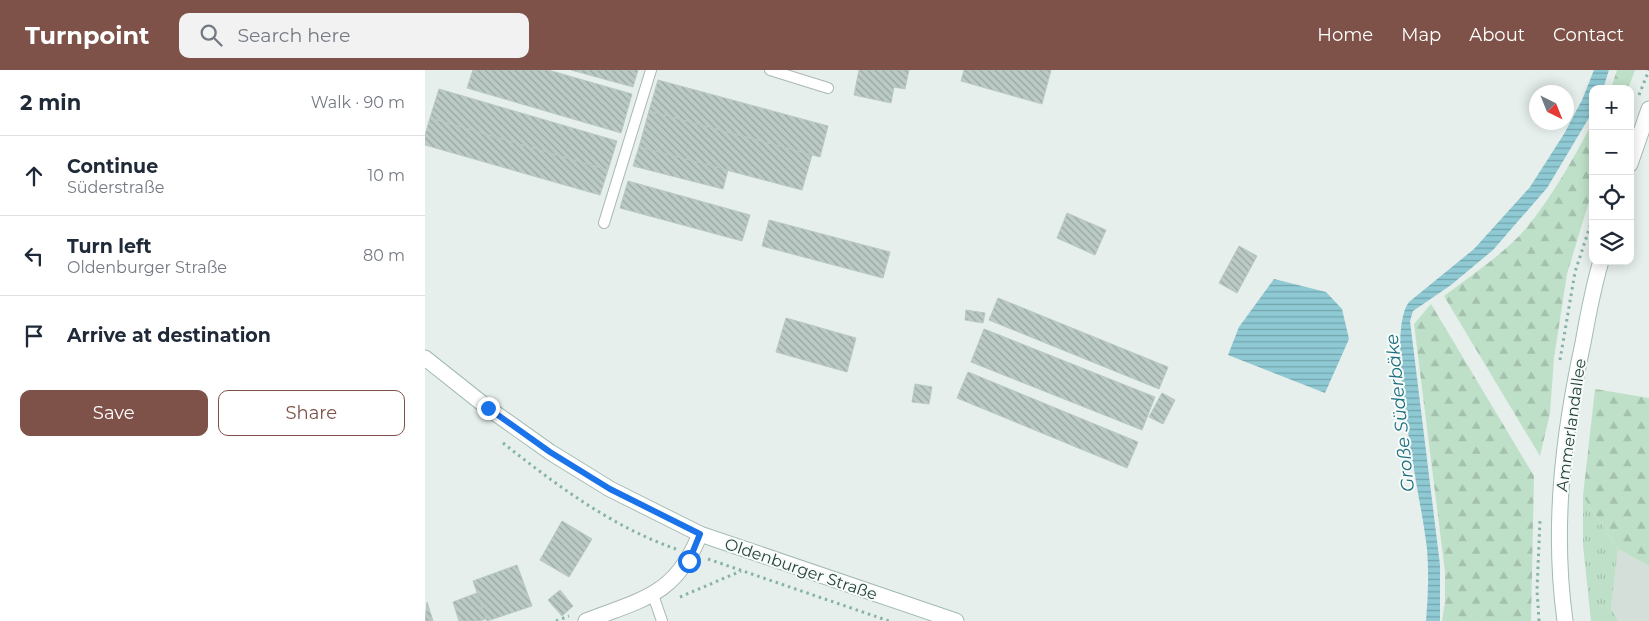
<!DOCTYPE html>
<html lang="en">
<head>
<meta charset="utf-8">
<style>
	:root { --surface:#fff; --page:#f2f2f3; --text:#1f2937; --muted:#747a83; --line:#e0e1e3; --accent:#7f5249 }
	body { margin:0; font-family:Montserrat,sans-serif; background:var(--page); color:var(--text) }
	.controls { position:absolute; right:15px; top:15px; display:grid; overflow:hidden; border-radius:10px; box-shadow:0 2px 12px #0003 }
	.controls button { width:45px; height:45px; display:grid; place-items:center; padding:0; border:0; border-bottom:1px solid var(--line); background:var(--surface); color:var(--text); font:25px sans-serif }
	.compass { position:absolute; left:1104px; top:15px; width:45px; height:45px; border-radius:50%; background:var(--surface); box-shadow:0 2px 12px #0003; rotate:137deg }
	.stop { position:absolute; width:15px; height:15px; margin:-11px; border:4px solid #1a73e8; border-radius:50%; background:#fff }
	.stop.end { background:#1a73e8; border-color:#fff; box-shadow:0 1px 5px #0008 }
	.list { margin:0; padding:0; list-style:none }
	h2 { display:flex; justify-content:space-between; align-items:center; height:65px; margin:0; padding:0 20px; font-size:21px }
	h2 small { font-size:16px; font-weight:400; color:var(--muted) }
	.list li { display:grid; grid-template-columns:32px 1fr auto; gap:15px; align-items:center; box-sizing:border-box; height:80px; padding:0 20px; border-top:1px solid var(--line) }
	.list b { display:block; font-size:19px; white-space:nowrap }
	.list p { margin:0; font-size:16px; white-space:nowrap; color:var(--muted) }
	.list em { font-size:16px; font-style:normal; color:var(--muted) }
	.actions { display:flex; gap:10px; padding:15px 20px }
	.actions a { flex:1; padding:11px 0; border:1px solid var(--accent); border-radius:10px; text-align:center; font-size:18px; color:var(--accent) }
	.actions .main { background:var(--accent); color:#fff }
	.icon { flex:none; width:28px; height:28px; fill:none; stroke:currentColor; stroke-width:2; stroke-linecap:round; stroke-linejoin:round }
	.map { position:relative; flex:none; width:1224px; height:551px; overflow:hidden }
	header { display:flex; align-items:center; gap:30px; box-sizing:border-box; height:70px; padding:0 25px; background:var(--accent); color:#fff }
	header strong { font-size:24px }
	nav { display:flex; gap:28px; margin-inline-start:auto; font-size:18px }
	.search { width:350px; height:45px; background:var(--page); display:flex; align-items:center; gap:12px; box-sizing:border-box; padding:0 18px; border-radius:10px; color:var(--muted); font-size:19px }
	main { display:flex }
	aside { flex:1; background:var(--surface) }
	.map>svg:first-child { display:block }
	.built { fill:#d4dfda }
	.grass { fill:url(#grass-tufts) }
	.forest { fill:url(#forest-firs) }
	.water { fill:url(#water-rules) }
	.building { fill:url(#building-back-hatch); stroke:#b8c9c2 }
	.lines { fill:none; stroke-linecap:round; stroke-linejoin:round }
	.service-casing { stroke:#a8b8b2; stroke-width:12 }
	.minor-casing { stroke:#a8b8b2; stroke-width:17 }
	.secondary-casing { stroke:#a4bbb3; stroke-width:17 }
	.path { stroke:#86b3a5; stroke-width:3; stroke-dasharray:2.5 4; stroke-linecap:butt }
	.service { stroke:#fff; stroke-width:10 }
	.minor { stroke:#fff; stroke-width:15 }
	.secondary { stroke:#fff; stroke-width:15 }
	.route { stroke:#1a73e8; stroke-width:6 }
	.labels { text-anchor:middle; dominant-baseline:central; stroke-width:4; stroke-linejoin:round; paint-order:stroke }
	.street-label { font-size:16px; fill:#24423a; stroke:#f7fbf9 }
	.water-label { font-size:18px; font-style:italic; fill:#1c6f80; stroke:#f7fbf9 }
</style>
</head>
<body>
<header>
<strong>Turnpoint</strong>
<div class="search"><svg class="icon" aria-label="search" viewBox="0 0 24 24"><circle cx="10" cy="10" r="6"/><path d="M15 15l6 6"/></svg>Search here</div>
<nav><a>Home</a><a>Map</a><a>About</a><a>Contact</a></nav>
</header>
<main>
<aside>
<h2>2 min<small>Walk · 90 m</small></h2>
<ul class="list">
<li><svg class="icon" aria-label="ahead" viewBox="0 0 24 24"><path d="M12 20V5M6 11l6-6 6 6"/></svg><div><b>Continue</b><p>Süderstraße</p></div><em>10 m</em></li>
<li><svg class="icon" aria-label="left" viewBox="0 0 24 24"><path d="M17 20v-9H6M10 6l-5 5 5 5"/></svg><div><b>Turn left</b><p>Oldenburger Straße</p></div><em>80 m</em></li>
<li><svg class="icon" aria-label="arrive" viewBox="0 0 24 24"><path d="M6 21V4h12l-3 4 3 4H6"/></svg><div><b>Arrive at destination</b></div></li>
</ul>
<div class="actions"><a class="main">Save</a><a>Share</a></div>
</aside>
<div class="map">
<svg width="1224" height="551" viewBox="0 0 1224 551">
	<defs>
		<pattern id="grass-tufts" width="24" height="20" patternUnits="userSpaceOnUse" patternTransform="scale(1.25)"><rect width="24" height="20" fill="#bfe0c8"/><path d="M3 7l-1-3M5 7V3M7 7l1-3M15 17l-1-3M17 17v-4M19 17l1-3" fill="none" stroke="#a4c1ad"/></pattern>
		<pattern id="forest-firs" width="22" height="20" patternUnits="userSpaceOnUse" patternTransform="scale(1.25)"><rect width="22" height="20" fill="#bfe0c8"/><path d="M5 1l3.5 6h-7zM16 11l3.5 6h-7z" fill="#a4c1ad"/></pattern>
		<pattern id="water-rules" width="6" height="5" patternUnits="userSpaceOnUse" patternTransform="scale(1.25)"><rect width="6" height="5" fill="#8ec9d4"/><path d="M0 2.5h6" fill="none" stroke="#74a5ad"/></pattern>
		<pattern id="building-back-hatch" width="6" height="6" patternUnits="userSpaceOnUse" patternTransform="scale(1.25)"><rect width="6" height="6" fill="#bbcac4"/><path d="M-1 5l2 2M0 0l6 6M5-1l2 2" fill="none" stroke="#98a6a0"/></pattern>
	</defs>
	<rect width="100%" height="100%" fill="#e6efeb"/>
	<path class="built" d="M1193 479 1224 496V551H1193L1186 538Z"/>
	<path class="grass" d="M1158 426 1193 479 1186 538 1193 551H1166L1158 475Z"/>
	<g class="forest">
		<path d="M1192 0H1210L1203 19H1186Z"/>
		<path d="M1168 52V118L1142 204 1129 288 1125 343 1115 386 1019 226C1044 207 1083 181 1102 157 1127 127 1149 87 1168 52Z"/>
		<path d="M1006 234 1109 406 1106 551H1017L1020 532V502L989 254Z"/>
		<path d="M1170 319 1224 328V496L1193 479 1158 426Z"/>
	</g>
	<g class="water">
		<path d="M1169 0H1184L1178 19H1168V41L1122 118 1068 180 1026 215 988 241 985 251 1015 495V551H1001C1003 527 1004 503 1002 479 997 430 958 267 984 232L1049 179 1105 117 1139 64 1157 30Z"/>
		<path d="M849 209 901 222 917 239 924 269 900 323 803 285 814 257Z"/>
	</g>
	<g class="building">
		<path d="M48 0H123L207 24 196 63 42 18Z"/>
		<path d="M146 0H213L208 17Z"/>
		<path d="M434 0H484L480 19 469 17 466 33 429 25Z"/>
		<path d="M539 0H626L617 34 536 11Z"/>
		<path d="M233 10 403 56 395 87 224 41Z"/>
		<path d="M14 19 192 71 183 100 5 48Z"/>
		<path d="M224 41 387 85 377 120 214 77Z"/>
		<path d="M5 48 183 100 175 125 0 75V65Z"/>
		<path d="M214 77 303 100 298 119 208 96Z"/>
		<path d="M203 111 325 145 317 171 195 138Z"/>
		<path d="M642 143 681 160 670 185 632 168Z"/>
		<path d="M344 150 465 182 458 208 337 176Z"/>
		<path d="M814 176 832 186 812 223 794 213Z"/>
		<path d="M573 228 743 297 734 319 564 250Z"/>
		<path d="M541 240 560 243 558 253 540 250Z"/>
		<path d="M361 248 431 268 422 302 351 282Z"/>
		<path d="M559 259 730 327 717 360 546 292Z"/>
		<path d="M543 302 713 372 702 398 532 328Z"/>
		<path d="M490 314 507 317 504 334 487 332Z"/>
		<path d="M737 323 750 330 738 354 724 347Z"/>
		<path d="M137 451 167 469 144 507 115 490Z"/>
		<path d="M92 495 107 536 62 551 48 511Z"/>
		<path d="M135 520 148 536 137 546 123 530Z"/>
		<path d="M52 523 61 549 54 551H34L28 532Z"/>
		<path d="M2 532 8 551H0Z"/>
	</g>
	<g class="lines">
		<defs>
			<g id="service">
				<path d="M345 0 403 18"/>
				<path d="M179 153 226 0"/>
				<path d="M228 525 237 551"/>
			</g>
			<path id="minor" d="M161 551C218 529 251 525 275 464"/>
			<g id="secondary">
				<path d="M1205 94 1224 39"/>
				<path d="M0 288 63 338 125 382 185 419 275 464 531 551"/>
				<path d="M1140 551C1127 457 1138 365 1158 273 1163 245 1168 218 1176 191"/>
			</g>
		</defs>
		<use href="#service" class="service-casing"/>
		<use href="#minor" class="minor-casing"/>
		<use href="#secondary" class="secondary-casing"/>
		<g class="path">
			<path d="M1214 25 1224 0"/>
			<path d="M1135 290 1150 202 1168 147"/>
			<path d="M78 373C130 414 187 457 251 479"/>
			<path d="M283 489 464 551"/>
			<path d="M255 527 316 501"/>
			<path d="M131 551 144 546"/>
			<path d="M1114 551 1112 520 1115 450"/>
		</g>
		<use href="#service" class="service"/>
		<use href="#minor" class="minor"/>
		<use href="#secondary" class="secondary"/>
	</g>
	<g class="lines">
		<path class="route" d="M63 338 125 382 185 419 275 464 264 491"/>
	</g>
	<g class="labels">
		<g class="street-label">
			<text transform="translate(1146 355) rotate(-82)">Ammerlandallee</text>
			<text transform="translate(376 499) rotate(19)">Oldenburger Straße</text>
		</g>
		<g class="water-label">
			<text transform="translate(975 343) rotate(-96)">Große Süderbäke</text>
		</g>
	</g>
</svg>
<div class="controls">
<button>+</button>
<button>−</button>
<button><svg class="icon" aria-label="locate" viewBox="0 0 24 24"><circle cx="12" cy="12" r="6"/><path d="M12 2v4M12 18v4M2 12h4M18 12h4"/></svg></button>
<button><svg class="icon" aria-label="layers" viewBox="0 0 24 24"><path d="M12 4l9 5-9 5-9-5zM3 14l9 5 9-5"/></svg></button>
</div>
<svg class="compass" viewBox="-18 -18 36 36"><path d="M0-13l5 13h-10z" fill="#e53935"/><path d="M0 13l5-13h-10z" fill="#747a83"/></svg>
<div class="stop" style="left:264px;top:491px"></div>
<div class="stop end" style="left:63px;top:338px"></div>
</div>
</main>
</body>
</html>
